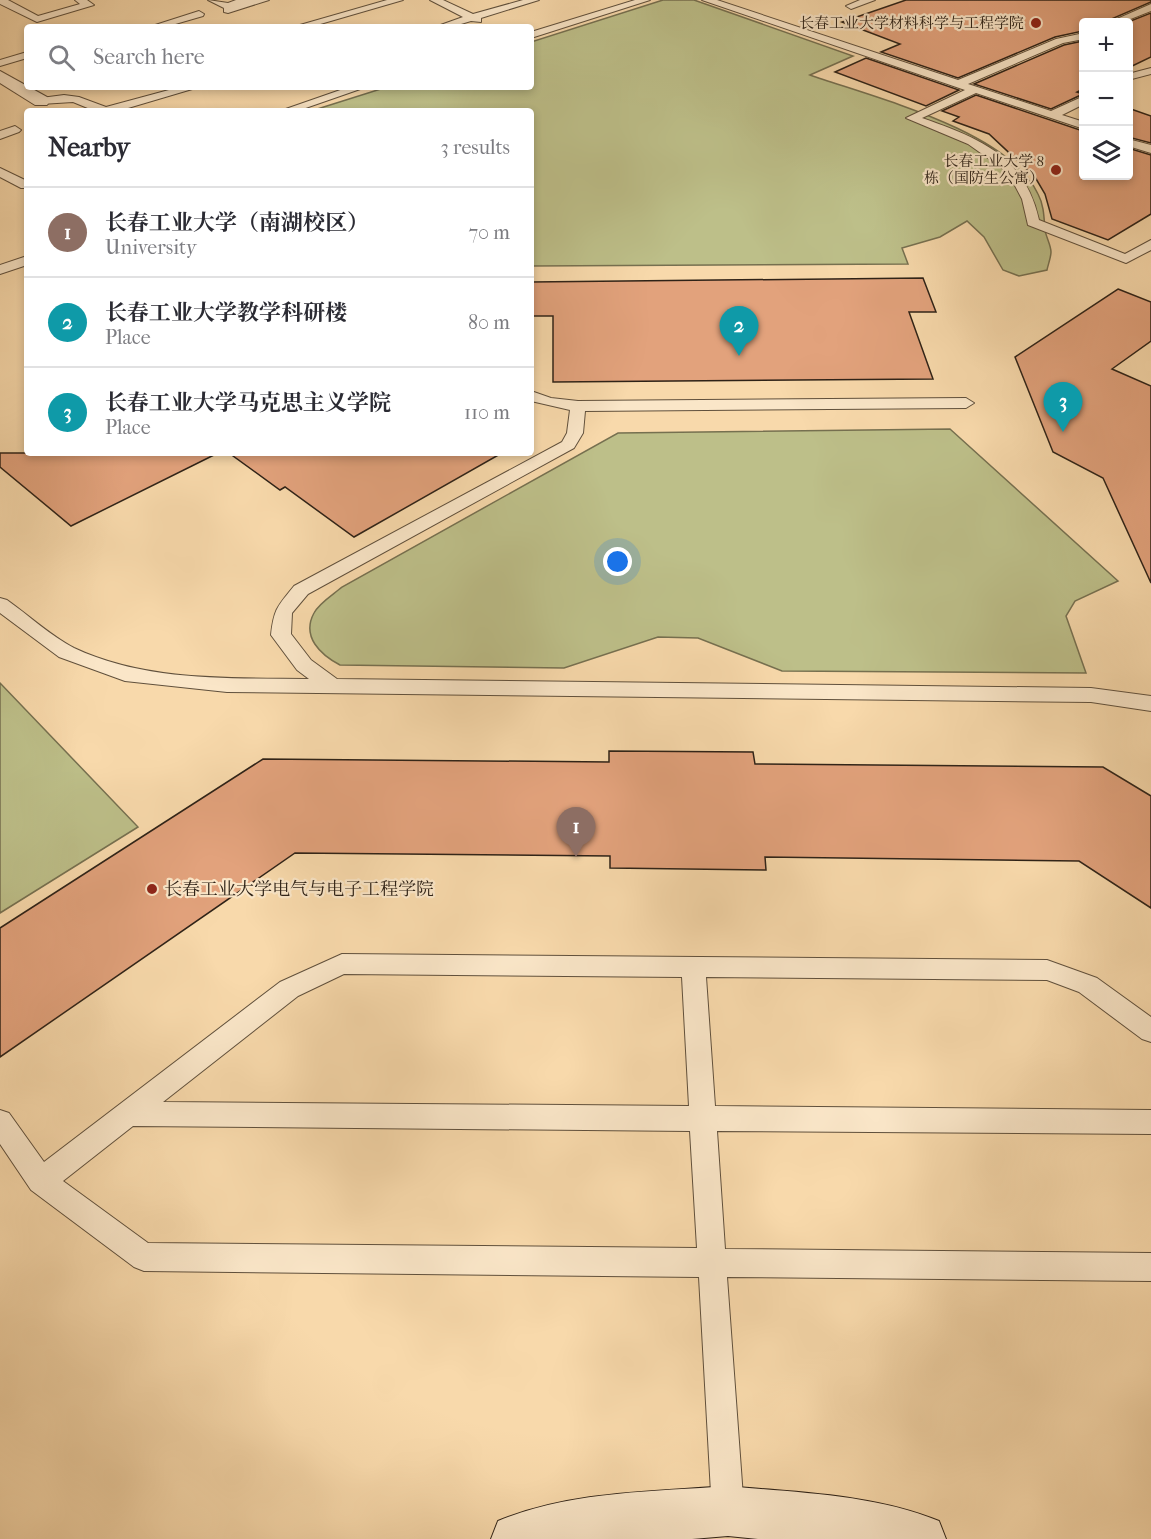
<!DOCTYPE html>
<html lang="en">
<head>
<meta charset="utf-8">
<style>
	:root { --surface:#fff; --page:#f2f2f3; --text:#2b2b33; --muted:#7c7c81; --line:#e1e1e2; --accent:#8f2418 }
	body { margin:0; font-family:"IM FELL French Canon","Noto Serif SC",serif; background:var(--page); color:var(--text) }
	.controls { position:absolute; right:18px; top:18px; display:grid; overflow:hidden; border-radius:6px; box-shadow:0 3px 9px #0003 }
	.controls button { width:54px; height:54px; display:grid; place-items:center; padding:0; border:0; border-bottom:2px solid var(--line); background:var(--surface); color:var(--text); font:30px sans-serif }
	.you { position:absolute; left:618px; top:562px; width:21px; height:21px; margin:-15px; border:4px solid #fff; border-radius:50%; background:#1a73e8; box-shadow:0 0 0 9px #1a73e833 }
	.badge { display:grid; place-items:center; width:39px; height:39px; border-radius:50%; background:var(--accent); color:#fff; font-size:20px; font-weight:700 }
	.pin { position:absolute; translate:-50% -50px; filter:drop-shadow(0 2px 3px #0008) }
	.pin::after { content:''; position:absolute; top:32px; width:21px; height:18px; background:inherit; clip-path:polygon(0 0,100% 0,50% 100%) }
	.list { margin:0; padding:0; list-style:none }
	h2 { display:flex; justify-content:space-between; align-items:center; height:78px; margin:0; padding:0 24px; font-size:26px }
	h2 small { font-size:20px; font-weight:400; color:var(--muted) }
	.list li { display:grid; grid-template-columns:39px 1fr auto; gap:18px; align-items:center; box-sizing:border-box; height:90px; padding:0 24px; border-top:2px solid var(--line) }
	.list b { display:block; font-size:22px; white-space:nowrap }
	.list p { margin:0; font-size:20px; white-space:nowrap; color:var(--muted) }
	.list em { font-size:20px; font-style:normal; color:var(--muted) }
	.icon { flex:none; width:33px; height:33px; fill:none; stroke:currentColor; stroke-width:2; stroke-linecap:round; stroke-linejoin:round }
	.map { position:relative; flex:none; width:1151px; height:1539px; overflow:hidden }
	.search { position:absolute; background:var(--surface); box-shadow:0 3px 9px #0003; left:24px; top:24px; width:510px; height:66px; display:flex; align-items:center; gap:15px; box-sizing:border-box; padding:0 21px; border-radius:6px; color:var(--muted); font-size:22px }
	.panel { position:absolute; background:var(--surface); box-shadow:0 3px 9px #0003; left:24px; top:108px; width:510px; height:348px; border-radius:6px }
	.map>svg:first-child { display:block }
	.green { fill:#bdbf89; stroke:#767050; stroke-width:1.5 }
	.building { fill:#e2a27c; stroke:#2e2217; stroke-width:1.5 }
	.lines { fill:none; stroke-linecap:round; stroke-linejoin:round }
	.lane-casing { stroke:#60503c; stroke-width:2 }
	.street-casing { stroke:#60503c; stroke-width:2 }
	.secondary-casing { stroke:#2e2217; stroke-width:2 }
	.lane { fill:#fae6c8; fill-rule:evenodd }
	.street { fill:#fae6c8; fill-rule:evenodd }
	.secondary { fill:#fae6c8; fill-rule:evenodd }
	.poi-dot { fill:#8f2418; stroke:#fae6c8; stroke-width:2 }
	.labels { text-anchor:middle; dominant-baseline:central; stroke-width:4.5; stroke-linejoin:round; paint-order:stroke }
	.far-poi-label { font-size:15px; fill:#2e2217; stroke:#fae6c8; text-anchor:end }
	.poi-label { font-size:18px; fill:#2e2217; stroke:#fae6c8; text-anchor:start }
</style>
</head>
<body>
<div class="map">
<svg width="1151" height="1539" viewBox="0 0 1151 1539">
	<rect width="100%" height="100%" fill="#f8d9ab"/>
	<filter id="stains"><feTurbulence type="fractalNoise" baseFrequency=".00333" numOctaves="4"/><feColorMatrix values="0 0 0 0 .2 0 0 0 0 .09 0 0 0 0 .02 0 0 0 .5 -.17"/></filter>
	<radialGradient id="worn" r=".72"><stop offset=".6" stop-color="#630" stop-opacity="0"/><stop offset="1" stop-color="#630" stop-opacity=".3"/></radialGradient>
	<g class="green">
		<path d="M663 0H694L853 56 810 75C873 97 1009 131 1038 194 1044 205 1044 218 1045 230 1046 237 1051 245 1051 252 1051 257 1048 265 1047 270L1019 276 1003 270 984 237 967 221 940 237 902 248 908 264 531 266V111H311L387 87H531V42Z"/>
		<path d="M950 429 1118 581 1075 601 1066 616 1086 673 782 671 698 638 658 637 564 668 340 665C321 655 301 637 314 613 319 603 334 594 342 587L618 433Z"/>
		<path d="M0 683 138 827 0 913Z"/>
	</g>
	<g class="building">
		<path d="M906 0H1151V2L1109 20 1108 22H1083V31L1055 37 958 78 881 52 900 44 842 22Z"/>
		<path d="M1151 13V57L1128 68V22Z"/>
		<path d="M1083 41V89L1077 92 1083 94 1051 109 974 84 1064 45Z"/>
		<path d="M866 58 959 90 926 106 835 72Z"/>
		<path d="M976 95 1083 131V176H1128V148L1151 155V214L1108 240 1052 219 1045 194 1035 177 989 134 953 121 959 117 942 111Z"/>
		<path d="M1128 108 1151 116V143L1128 137Z"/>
		<path d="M923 278 936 312H909L933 379 553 382V316H531V282Z"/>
		<path d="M1118 289 1151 302V341L1112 369 1151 386V583L1103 478 1053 452 1015 357Z"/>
		<path d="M0 453H218L71 526 0 467Z"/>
		<path d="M229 453H502L354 537 285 487 280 490Z"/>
		<path d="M609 751 753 752 755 764 1103 767 1151 796V908L1079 861 765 857 766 870 610 868V856L295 853 0 1057V928L263 759 609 762Z"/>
	</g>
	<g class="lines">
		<defs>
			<g id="lane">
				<path d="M0 0H8L38 16 80 4 75 0H87L94 5 37 22 0 4Z"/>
				<path d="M208 0 228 3 236 0H269L228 13 224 12V8Z"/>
				<path d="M387 0H403L310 27H293Z"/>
				<path d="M430 0H443L473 14 523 0H539L481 18V22L471 21 451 27H435L463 17Z"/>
				<path d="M635 0H650L531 38V32Z"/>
				<path d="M702 0H717L958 80 1056 39 1084 33V39L1063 43 968 84 1051 111 1084 96V104L1062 115 1084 122V129L976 93 922 118C979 138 1025 156 1039 220L1125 254 1151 240V250L1126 263 1028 225 1022 199 1013 182 1002 168 968 144 906 118 965 90Z"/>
				<path d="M860 0H875L851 9 846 6Z"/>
				<path d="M1151 4V11L1123 22H1110Z"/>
				<path d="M199 11 204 14 203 16 165 27H149Z"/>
				<path d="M27 52V58L0 66V60Z"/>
				<path d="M1151 68V74L1128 80V74Z"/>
				<path d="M180 87H199L118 111H95L73 102 41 104 35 101 41 98 64 95 79 97 106 107Z"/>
				<path d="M349 87H366L297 111H280Z"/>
				<path d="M15 126 21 130 19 132 0 139V131Z"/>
				<path d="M1128 139 1151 145V153L1128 146Z"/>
				<path d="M0 168 27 181V188H21L0 177Z"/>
				<path d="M27 256V265L0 274V265Z"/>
				<path d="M531 391 551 398 578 401 966 398 974 403 966 408 585 411 583 433 574 448 308 594 292 613 291 634 311 660 337 679 1091 688 1151 696V711L1091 702 227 692 125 681 59 657 0 613V598L7 600C27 614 52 637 74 648 146 682 231 678 309 679L297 670 271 635C274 608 278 606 294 586L562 442 567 433 570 410 531 401Z"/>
				<path d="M342 954 1047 960 1097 978 1151 1017V1042L1142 1039 1079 992 1047 980 706 977 715 1106 1151 1110V1134L717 1131 725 1249 1151 1253V1281L727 1277 744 1511 739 1522 728 1527 717 1522 712 1511 699 1277 144 1271 134 1267 31 1190 0 1144V1110L9 1113 44 1162 280 982ZM344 974 682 977 689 1106 163 1102 298 996ZM133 1126 690 1131 697 1248 148 1243 63 1181Z"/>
			</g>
			<path id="street" d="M0 71 47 97 50 101 47 105H35L0 83Z"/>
			<path id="secondary" d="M728 1486C798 1493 873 1494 939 1521L946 1539H758L728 1536 692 1539H491L498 1521C570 1491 651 1492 728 1486Z"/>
		</defs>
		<use href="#lane" class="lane-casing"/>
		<use href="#street" class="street-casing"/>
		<use href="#secondary" class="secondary-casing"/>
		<use href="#lane" class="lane"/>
		<use href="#street" class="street"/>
		<use href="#secondary" class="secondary"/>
	</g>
	<g class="poi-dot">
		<circle cx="1036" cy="23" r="6"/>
		<circle cx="1056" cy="170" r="6"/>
		<circle cx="152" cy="889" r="6"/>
	</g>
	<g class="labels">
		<g class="far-poi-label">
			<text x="1024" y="23">长春工业大学材料科学与工程学院</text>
			<text x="1044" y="161">长春工业大学 8<tspan x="1044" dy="17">栋（国防生公寓）</tspan></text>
		</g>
		<g class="poi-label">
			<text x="164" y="889">长春工业大学电气与电子工程学院</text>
		</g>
	</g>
	<rect width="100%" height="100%" filter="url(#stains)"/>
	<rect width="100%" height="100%" fill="url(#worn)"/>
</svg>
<div class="controls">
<button>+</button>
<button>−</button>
<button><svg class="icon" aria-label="layers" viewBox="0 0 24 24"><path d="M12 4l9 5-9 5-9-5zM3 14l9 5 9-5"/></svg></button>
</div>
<div class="you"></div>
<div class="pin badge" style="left:576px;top:857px;background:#8d6e63">1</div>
<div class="pin badge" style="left:739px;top:356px;background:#0f9aa8">2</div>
<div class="pin badge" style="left:1063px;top:432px;background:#0f9aa8">3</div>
<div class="search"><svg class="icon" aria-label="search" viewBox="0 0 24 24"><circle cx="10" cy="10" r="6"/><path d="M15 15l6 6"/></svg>Search here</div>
<section class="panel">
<h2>Nearby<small>3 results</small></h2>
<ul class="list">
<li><span class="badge" style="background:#8d6e63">1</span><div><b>长春工业大学（南湖校区）</b><p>University</p></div><em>70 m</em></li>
<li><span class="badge" style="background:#0f9aa8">2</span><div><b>长春工业大学教学科研楼</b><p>Place</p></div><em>80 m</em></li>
<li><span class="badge" style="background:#0f9aa8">3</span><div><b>长春工业大学马克思主义学院</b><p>Place</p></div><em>110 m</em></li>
</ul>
</section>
</div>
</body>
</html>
